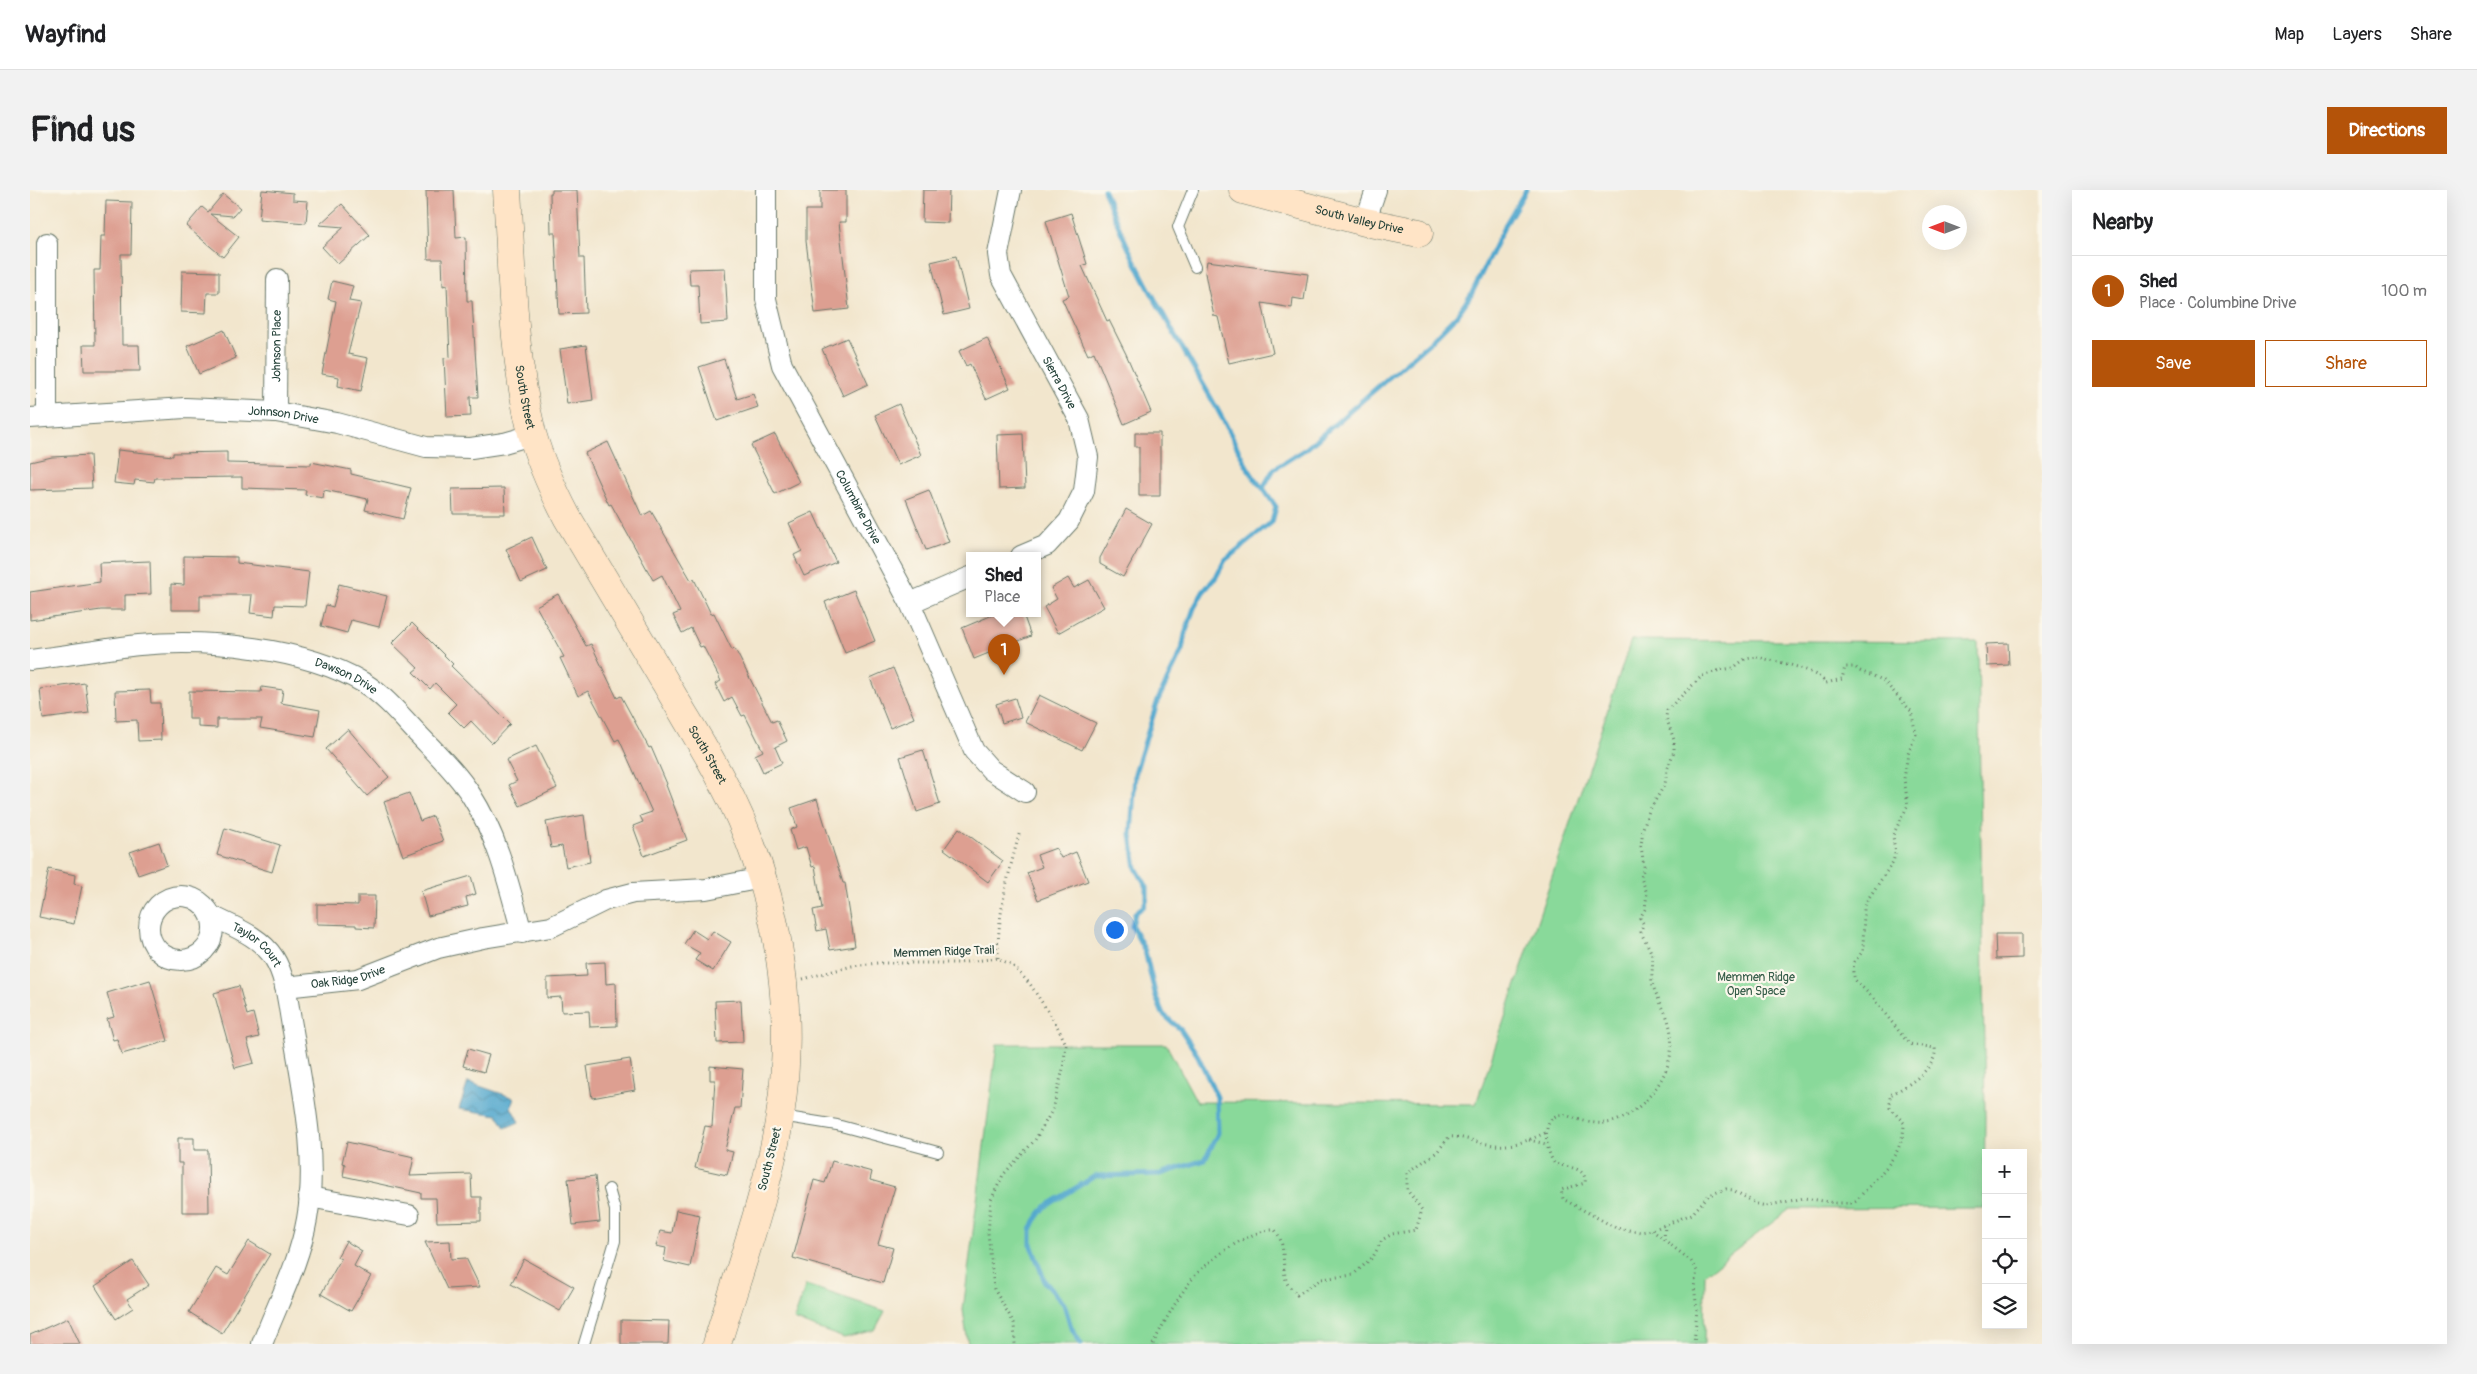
<!DOCTYPE html>
<html lang="en">
<head>
<meta charset="utf-8">
<style>
	:root { --surface:#fff; --page:#f2f2f2; --text:#202124; --muted:#757577; --line:#e0e0e0; --accent:#b45309 }
	body { margin:0; font-family:Pangolin,sans-serif; background:var(--page); color:var(--text) }
	.controls { position:absolute; right:15px; bottom:15px; display:grid; overflow:hidden; border-radius:0px; box-shadow:0 5px 20px #0002 }
	.controls button { width:45px; height:45px; display:grid; place-items:center; padding:0; border:0; border-bottom:1px solid var(--line); background:var(--surface); color:var(--text); font:25px sans-serif }
	.compass { position:absolute; left:1892px; top:15px; width:45px; height:45px; border-radius:50%; background:var(--surface); box-shadow:0 5px 20px #0002; rotate:270deg }
	.you { position:absolute; left:1084px; top:739px; width:18px; height:18px; margin:-12px; border:4px solid #fff; border-radius:50%; background:#1a73e8; box-shadow:0 0 0 8px #1a73e833 }
	.badge { display:grid; place-items:center; width:32px; height:32px; border-radius:50%; background:var(--accent); color:#fff; font-size:16px; font-weight:700 }
	.pin { position:absolute; translate:-50% -41px; filter:drop-shadow(0 1px 2px #0008) }
	.pin::after { content:''; position:absolute; top:26px; width:18px; height:15px; background:inherit; clip-path:polygon(0 0,100% 0,50% 100%) }
	.popup { position:absolute; left:936px; top:362px; width:75px; height:65px; box-sizing:border-box; display:grid; place-content:center; border-radius:0px; background:var(--surface); filter:drop-shadow(0 1px 4px #0005); font-size:16px; white-space:nowrap; color:var(--muted) }
	.popup b { font-size:19px; color:var(--text) }
	.popup::after { content:''; position:absolute; left:50%; top:100%; margin-left:-10px; border:10px solid transparent; border-top-color:var(--surface) }
	.list { margin:0; padding:0; list-style:none }
	h2 { display:flex; justify-content:space-between; align-items:center; height:65px; margin:0; padding:0 20px; font-size:21px }
	h2 small { font-size:16px; font-weight:400; color:var(--muted) }
	.list li { display:grid; grid-template-columns:32px 1fr auto; gap:15px; align-items:center; box-sizing:border-box; height:70px; padding:0 20px; border-top:1px solid var(--line) }
	.list b { display:block; font-size:19px; white-space:nowrap }
	.list p { margin:0; font-size:16px; white-space:nowrap; color:var(--muted) }
	.list em { font-size:16px; font-style:normal; color:var(--muted) }
	.actions { display:flex; gap:10px; padding:15px 20px }
	.actions a { flex:1; padding:11px 0; border:1px solid var(--accent); border-radius:0px; text-align:center; font-size:18px; color:var(--accent) }
	.actions .main { background:var(--accent); color:#fff }
	.icon { flex:none; width:28px; height:28px; fill:none; stroke:currentColor; stroke-width:2; stroke-linecap:round; stroke-linejoin:round }
	.map { position:relative; flex:none; width:2012px; height:1154px; overflow:hidden; border-radius:0px }
	header { display:flex; align-items:center; gap:30px; box-sizing:border-box; height:70px; padding:0 25px; background:var(--surface); border-bottom:1px solid var(--line) }
	header strong { font-size:24px }
	nav { display:flex; gap:28px; margin-inline-start:auto; font-size:18px }
	.intro { display:flex; align-items:center; justify-content:space-between; box-sizing:border-box; height:120px; padding:0 30px }
	h1 { margin:0; font-size:35px }
	.button { padding:12px 22px; border-radius:0px; background:var(--accent); color:#fff; font-size:18px; font-weight:700 }
	main { display:flex; gap:30px; padding:0 30px }
	aside { flex:1; background:var(--surface); border-radius:0px; box-shadow:0 5px 20px #0002 }
	.map>svg:first-child { display:block }
	.green { fill:#89d99a; stroke:#548b67 }
	.water { fill:url(#water-waves); stroke:#387281 }
	.lines { fill:none; stroke-linecap:round; stroke-linejoin:round }
	.stream { stroke:#52a8ce; stroke-width:5 }
	.building { fill:#dd9f91 }
	.lane-casing { stroke:#69786a; stroke-width:12 }
	.street-casing { stroke:#69786a; stroke-width:22 }
	.secondary-casing { stroke:#69786a; stroke-width:29 }
	.path { stroke:#69786a; stroke-width:3; stroke-dasharray:1 4; stroke-linecap:butt }
	.lane { stroke:#fff; stroke-width:10 }
	.street { stroke:#fff; stroke-width:20 }
	.secondary { stroke:#ffe4c6; stroke-width:28 }
	.labels { text-anchor:middle; dominant-baseline:central; stroke-width:4.5; stroke-linejoin:round; paint-order:stroke }
	.street-label { font-size:12px; fill:#1f3d34; stroke:#fbf7ec }
	.park-label { font-size:12px; fill:#345c48; stroke:#fbf7ec }
</style>
</head>
<body>
<header>
<strong>Wayfind</strong>
<nav><a>Map</a><a>Layers</a><a>Share</a></nav>
</header>
<div class="intro"><h1>Find us</h1><a class="button">Directions</a></div>
<main>
<div class="map">
<svg width="2012" height="1154" viewBox="0 0 2012 1154">
	<defs>
		<pattern id="water-waves" width="16" height="10" patternUnits="userSpaceOnUse" patternTransform="scale(1.25)"><rect width="16" height="10" fill="#52a8ce"/><path d="M0 5q4-4 8 0t8 0" fill="none" stroke="#438aa8"/></pattern>
	</defs>
	<rect width="100%" height="100%" fill="#fbf7ec"/>
	<filter id="ink" filterUnits="userSpaceOnUse"><feTurbulence type="fractalNoise" baseFrequency=".02" numOctaves="2"/><feDisplacementMap in="SourceGraphic" scale="10" xChannelSelector="R" yChannelSelector="G"/><feConvolveMatrix kernelMatrix="1 2 1 2 8 2 1 2 1" color-interpolation-filters="sRGB"/></filter>
	<filter id="wash" filterUnits="userSpaceOnUse"><feTurbulence type="fractalNoise" baseFrequency=".0096" numOctaves="4" result="noise"/><feDisplacementMap in="SourceGraphic" scale="20" xChannelSelector="R" yChannelSelector="G"/><feGaussianBlur stdDeviation="1.12" result="paint"/><feColorMatrix in="noise" values="0 0 0 0 0 0 0 0 0 0 0 0 0 0 0 0 0 1.4 0 .05"/><feComposite in="paint" operator="in"/></filter>
	<g filter="url(#wash)">
		<rect width="100%" height="100%" fill="#f2e6cd"/>
		<g class="green">
			<path d="M1601 450 1948 452 1955 928 1954 1018 1760 1019 1675 1084 1674 1154H938L933 1120 967 854H1136L1167 912 1446 914Z"/>
			<path d="M776 1095 855 1121 845 1140 814 1148 764 1130Z"/>
		</g>
		<path class="water" d="M438 892 484 908 481 917 489 932 475 938 468 925 429 919Z"/>
		<g class="lines">
			<g class="stream">
				<path d="M1074 0C1104 82 1149 150 1191 226 1203 246 1217 284 1233 298"/>
				<path d="M1051 1154 1041 1137 1034 1114 1015 1092 1001 1054V1040L1005 1031 1015 1017 1065 986 1130 984 1175 970 1188 943 1187 907 1168 866 1151 840 1133 824 1126 807 1115 761 1102 736 1105 723 1114 716 1117 708V697L1106 678 1101 645 1105 583 1128 510 1152 460 1155 444 1164 418 1173 402 1186 387 1195 370 1242 332 1246 317 1233 298 1244 279 1277 258 1400 152 1427 125 1441 105 1474 37 1496 0"/>
			</g>
		</g>
		<g id="blocks">
			<g class="building">
				<path d="M232 0 263 3V10L278 11 276 33 229 29Z"/>
				<path d="M396 0H424L426 48 436 47 437 111H442L448 207H440L441 226 417 227 414 168 420 167 417 95 413 96 412 69H398Z"/>
				<path d="M522 0H547L550 68H554L556 123 529 124 525 43H521L520 3H522Z"/>
				<path d="M790 0H816V32H809L819 119 785 123 776 51V20H790Z"/>
				<path d="M893 0H919L918 33 892 32Z"/>
				<path d="M193 4 210 18 203 26 180 24 209 47 193 67 156 36 172 17 178 22Z"/>
				<path d="M76 11 102 12 101 64H91L92 155H109L110 181H54L53 155H65L64 80H70L71 46H75Z"/>
				<path d="M312 14 340 45 308 74 292 57 314 37 289 35Z"/>
				<path d="M1041 23 1057 74 1052 76 1077 131 1079 130 1096 164 1121 222 1094 234 1064 162 1058 165 1032 109 1039 106 1016 31Z"/>
				<path d="M926 66 939 119 914 125 901 72Z"/>
				<path d="M1177 71 1278 84 1274 110 1263 108 1262 118 1232 113 1243 163 1199 173 1188 127 1184 126 1178 99 1175 83Z"/>
				<path d="M695 78 698 132 670 134 668 95H660L659 79Z"/>
				<path d="M152 81 189 82V103H177L176 123 151 122Z"/>
				<path d="M302 91 323 96 319 111 331 113 318 164 338 168 331 201 308 196 309 187 292 184 306 111 298 109Z"/>
				<path d="M194 140 206 168 169 184 157 156Z"/>
				<path d="M817 148 838 194 813 206 792 159Z"/>
				<path d="M957 148 980 198 956 209 940 174 936 176 929 161Z"/>
				<path d="M556 155 563 210 537 214 530 159Z"/>
				<path d="M694 169 707 209 723 204 728 217 687 231 669 177Z"/>
				<path d="M869 214 891 265 868 275 845 225Z"/>
				<path d="M1105 243H1130V306H1109V257H1105Z"/>
				<path d="M745 244 769 292 745 304 721 255Z"/>
				<path d="M993 244 995 298 969 299 967 245Z"/>
				<path d="M578 252 612 326 621 321 661 390 664 389 681 424 684 423 702 460 705 459 742 532 747 530 757 551 745 557 752 573 733 582 725 565 733 561 715 525 712 526 702 507 694 512 685 494 691 491 673 456 670 457 661 438 652 443 643 425 650 422 632 385 623 390 581 314 579 315 555 263Z"/>
				<path d="M88 260 143 266V263L197 262V273L281 275V272L321 280V284L381 298 373 329 335 320 338 309 294 300 293 308 275 305 276 300 212 298V287L125 288 124 292 105 290 104 295 84 293Z"/>
				<path d="M60 265 62 298 0 300V272L22 267Z"/>
				<path d="M474 298 475 324H423L422 299Z"/>
				<path d="M899 300 919 352 896 360 876 309Z"/>
				<path d="M1096 319 1122 334 1093 387 1070 374V368Z"/>
				<path d="M783 322 806 372 774 386 764 365 772 361 759 333Z"/>
				<path d="M502 347 517 380 491 392 476 359Z"/>
				<path d="M154 366 207 367V373L279 382 275 416 245 415 244 426 220 423 222 405H170V420H141V394L154 395Z"/>
				<path d="M120 371 121 404 95 405V420H71L0 430V402L70 392 69 373Z"/>
				<path d="M1038 388 1044 398 1059 390 1074 417 1028 443 1014 417 1027 409 1021 398Z"/>
				<path d="M309 394 357 406 349 437 321 430 317 443 291 436 296 415 303 417Z"/>
				<path d="M824 400 845 451 815 463 795 412Z"/>
				<path d="M528 404 556 456 561 454 587 508 591 506 619 558 621 557 637 594 636 595 657 650 614 666 603 636 613 632 610 626 622 622 589 549 585 551 558 501 548 506 530 468 534 467 506 416Z"/>
				<path d="M965 424H993L1001 446 944 469 932 438Z"/>
				<path d="M382 433 423 474 421 476 480 534 462 553 441 531 434 538 418 522 426 514 405 493 400 499 383 482 388 478 362 453Z"/>
				<path d="M1978 453 1979 475 1957 476 1956 454Z"/>
				<path d="M863 478 884 528 860 538 840 488Z"/>
				<path d="M55 493 59 523 13 529 10 499Z"/>
				<path d="M232 497 253 500 251 513 290 520 285 547 230 538 232 529H187V538L168 537V529H159V501L231 502Z"/>
				<path d="M120 500 121 513H130L131 550 108 551 107 530 86 531 85 501Z"/>
				<path d="M1009 505 1066 533 1052 560 995 532Z"/>
				<path d="M985 508 991 527 972 533 966 514Z"/>
				<path d="M318 539 359 587 337 606 296 559Z"/>
				<path d="M506 556 527 598 490 616 479 595 487 591 476 570Z"/>
				<path d="M893 560 910 614 887 622 870 567Z"/>
				<path d="M379 603 390 631 403 626 413 651 373 666 354 612Z"/>
				<path d="M787 609 813 693H815L825 756 800 760 796 739 787 741 783 720 792 718 785 676 782 677 776 657 766 660 760 640 767 637 761 618Z"/>
				<path d="M554 625 560 672 536 677 532 656 521 658 516 632Z"/>
				<path d="M195 638 250 655 242 682 187 665Z"/>
				<path d="M929 638 973 671 958 692 914 659Z"/>
				<path d="M129 652 137 675 108 685 100 662Z"/>
				<path d="M1026 658 1031 668 1046 662 1058 691 1008 710 997 683 1012 677 1007 665Z"/>
				<path d="M19 679 45 685 44 694 52 696 44 734 9 727Z"/>
				<path d="M441 686 446 704 436 707 438 716 398 726 391 701Z"/>
				<path d="M328 706H345L344 738 326 737V735L287 734V714L328 715Z"/>
				<path d="M663 740 677 749 683 741 701 752 683 781 665 770 670 763 654 754Z"/>
				<path d="M1965 744H1992V768L1966 769Z"/>
				<path d="M575 772 576 794 586 793 587 836 560 837 559 821 532 822 531 807 517 808V788L557 786 556 773Z"/>
				<path d="M120 790 138 851 92 864 87 849 83 850 77 829 84 827 77 803Z"/>
				<path d="M209 796 217 825 223 823 229 847 217 850 224 873 205 878 184 803Z"/>
				<path d="M711 810 713 852 687 853 685 811Z"/>
				<path d="M438 859 459 865 454 882 433 876Z"/>
				<path d="M600 869 605 900 562 908 557 876Z"/>
				<path d="M680 876 713 879 710 918H705L695 960 703 962 697 985 665 978 675 936 682 937 685 890H680Z"/>
				<path d="M148 948H164V960H178L179 1022H152V973H148Z"/>
				<path d="M317 952 384 967 380 986 441 984 442 1007H451V1031L407 1032 406 1008H391V1003L313 986 315 974 312 973Z"/>
				<path d="M802 971 842 982 840 990 865 997 848 1054 863 1058 853 1093 763 1068 784 990 795 993Z"/>
				<path d="M565 986 570 1032 543 1035 538 989Z"/>
				<path d="M646 1020 670 1025 660 1077 634 1071 636 1058 626 1056 630 1041 642 1043Z"/>
				<path d="M219 1051 240 1064 192 1143 159 1122 186 1078 198 1085Z"/>
				<path d="M316 1051 332 1061 324 1076 341 1086 321 1121 291 1104 311 1069 307 1067Z"/>
				<path d="M420 1051 421 1069 436 1068 450 1097 417 1099 395 1052Z"/>
				<path d="M494 1069 544 1097 530 1121 481 1094Z"/>
				<path d="M103 1071 119 1095 97 1109 103 1118 86 1129 65 1096Z"/>
				<path d="M38 1128 50 1154H0V1145Z"/>
				<path d="M591 1130 639 1131 638 1154H591Z"/>
			</g>
		</g>
	</g>
	<g filter="url(#ink)">
		<use href="#blocks" fill-opacity="0" stroke="#69786a" stroke-width="1"/>
		<g class="lines">
			<defs>
				<g id="lane">
					<path d="M1163 0 1148 37 1165 77"/>
					<path d="M751 926 807 935 908 962"/>
					<path d="M554 1154 585 1051V1020L579 999"/>
				</g>
				<g id="street">
					<path id="s1" d="M736 0V109L752 175 880 413 944 561 961 580 995 602"/>
					<path id="s2" d="M981 0 968 64 971 85 1049 229 1058 267 1054 301 1039 331 1017 355 991 366"/>
					<path d="M1335 32 1346 0"/>
					<path d="M17 53V226"/>
					<path id="s3" d="M246 222 247 89"/>
					<path id="s4" d="M0 228 155 218 246 222 307 233 396 257 441 258 474 253 502 245"/>
					<path d="M880 413 940 387"/>
					<path id="s5" d="M0 470C36 466 72 459 109 455 177 449 274 457 334 493 355 506 372 527 389 545 407 564 427 583 441 605 468 647 479 695 492 743"/>
					<circle cx="151" cy="738" r="32"/>
					<path id="s6" d="M182 726C204 737 230 746 244 768 257 789 258 817 263 841 273 902 288 968 277 1029 269 1074 248 1112 232 1154"/>
					<path id="s7" d="M255 797 328 789 408 758 453 748 521 737 576 710 603 703 676 699 732 688"/>
					<path d="M279 1007 379 1025"/>
				</g>
				<g id="secondary">
					<path id="s8" d="M477 0C482 81 482 164 502 243 510 272 523 300 537 327 570 382 602 437 635 492 653 524 674 556 691 589 746 691 767 811 750 926 738 1002 709 1080 687 1154"/>
					<path id="s9" d="M1213 0 1335 32 1389 43"/>
				</g>
			</defs>
			<use href="#lane" class="lane-casing"/>
			<use href="#street" class="street-casing"/>
			<use href="#secondary" class="secondary-casing"/>
			<g class="path">
				<path d="M1727 467C1747 472 1782 477 1796 493L1812 489 1815 477H1825L1830 481 1853 490 1881 521 1886 544 1878 564 1874 589 1878 615 1863 645 1865 664 1863 672 1836 712 1834 719 1833 761 1824 772 1823 782 1825 790 1842 807 1879 854 1905 858C1908 878 1876 897 1860 905V918L1874 933C1874 966 1847 986 1827 1010L1821 1013H1806L1774 1008 1736 1016 1727 1014 1703 1000 1696 999 1679 1005 1662 1024 1622 1040 1611 1042 1586 1038 1533 1009 1531 1000 1555 993C1557 977 1537 977 1525 974 1517 964 1510 933 1526 926 1532 923 1538 926 1544 928 1573 938 1591 934 1613 913 1636 890 1649 861 1637 827 1633 817 1627 807 1623 796 1620 786 1624 776 1622 766 1620 757 1614 750 1611 742L1613 733 1610 728 1615 719 1617 703 1611 688 1614 676 1611 656 1613 638 1619 621 1635 594 1637 580 1644 561V550L1636 527 1637 520 1672 486 1690 480 1703 478 1715 469Z"/>
				<path d="M968 768C967 725 979 682 990 641"/>
				<path d="M773 789 822 776 848 773H929L968 768 983 776 1000 794 1026 834 1036 854 1033 879 1023 919 1005 950 973 985 961 1010 958 1043 964 1099 984 1133 985 1154"/>
				<path d="M1499 950 1516 954"/>
				<path d="M1622 1040 1661 1071 1667 1081 1664 1097 1667 1119 1664 1154"/>
				<path d="M1634 1050 1635 1035"/>
				<path d="M1123 1154C1134 1132 1148 1107 1163 1088 1178 1070 1222 1038 1245 1040 1257 1055 1251 1073 1256 1090 1258 1098 1264 1099 1267 1105L1291 1089 1323 1085 1343 1067 1352 1050 1362 1044 1386 1040 1392 1020 1377 1000V983L1407 962 1419 947C1431 946 1442 951 1453 953 1477 959 1496 952 1517 942"/>
			</g>
			<use href="#lane" class="lane"/>
			<use href="#street" class="street"/>
			<use href="#secondary" class="secondary"/>
		</g>
	</g>
	<g class="labels">
		<g class="street-label">
			<text stroke="none"><textPath href="#s9" startOffset="120">South Valley Drive</textPath></text>
			<text stroke="none"><textPath href="#s3" startOffset="66">Johnson Place</textPath></text>
			<text stroke="none"><textPath href="#s2" startOffset="209">Sierra Drive</textPath></text>
			<text stroke="none"><textPath href="#s8" startOffset="208">South Street</textPath></text>
			<text stroke="none"><textPath href="#s4" startOffset="254">Johnson Drive</textPath></text>
			<text stroke="none"><textPath href="#s1" startOffset="338">Columbine Drive</textPath></text>
			<text stroke="none"><textPath href="#s5" startOffset="322">Dawson Drive</textPath></text>
			<text stroke="none"><textPath href="#s8" startOffset="612">South Street</textPath></text>
			<text stroke="none"><textPath href="#s6" startOffset="54">Taylor Court</textPath></text>
			<text transform="translate(914 762) rotate(-2)">Memmen Ridge Trail</text>
			<text stroke="none"><textPath href="#s7" startOffset="64">Oak Ridge Drive</textPath></text>
			<text transform="translate(740 969) rotate(-76)">South Street</text>
		</g>
		<g class="park-label">
			<text x="1726" y="787">Memmen Ridge<tspan x="1726" dy="14">Open Space</tspan></text>
		</g>
	</g>
</svg>
<div class="controls">
<button>+</button>
<button>−</button>
<button><svg class="icon" aria-label="locate" viewBox="0 0 24 24"><circle cx="12" cy="12" r="6"/><path d="M12 2v4M12 18v4M2 12h4M18 12h4"/></svg></button>
<button><svg class="icon" aria-label="layers" viewBox="0 0 24 24"><path d="M12 4l9 5-9 5-9-5zM3 14l9 5 9-5"/></svg></button>
</div>
<svg class="compass" viewBox="-18 -18 36 36"><path d="M0-13l5 13h-10z" fill="#e53935"/><path d="M0 13l5-13h-10z" fill="#757577"/></svg>
<div class="you"></div>
<div class="pin badge" style="left:974px;top:485px">1</div>
<div class="popup"><b>Shed</b>Place</div>
</div>
<aside>
<h2>Nearby<small></small></h2>
<ul class="list">
<li><span class="badge">1</span><div><b>Shed</b><p>Place · Columbine Drive</p></div><em>100 m</em></li>
</ul>
<div class="actions"><a class="main">Save</a><a>Share</a></div>
</aside>
</main>
</body>
</html>
